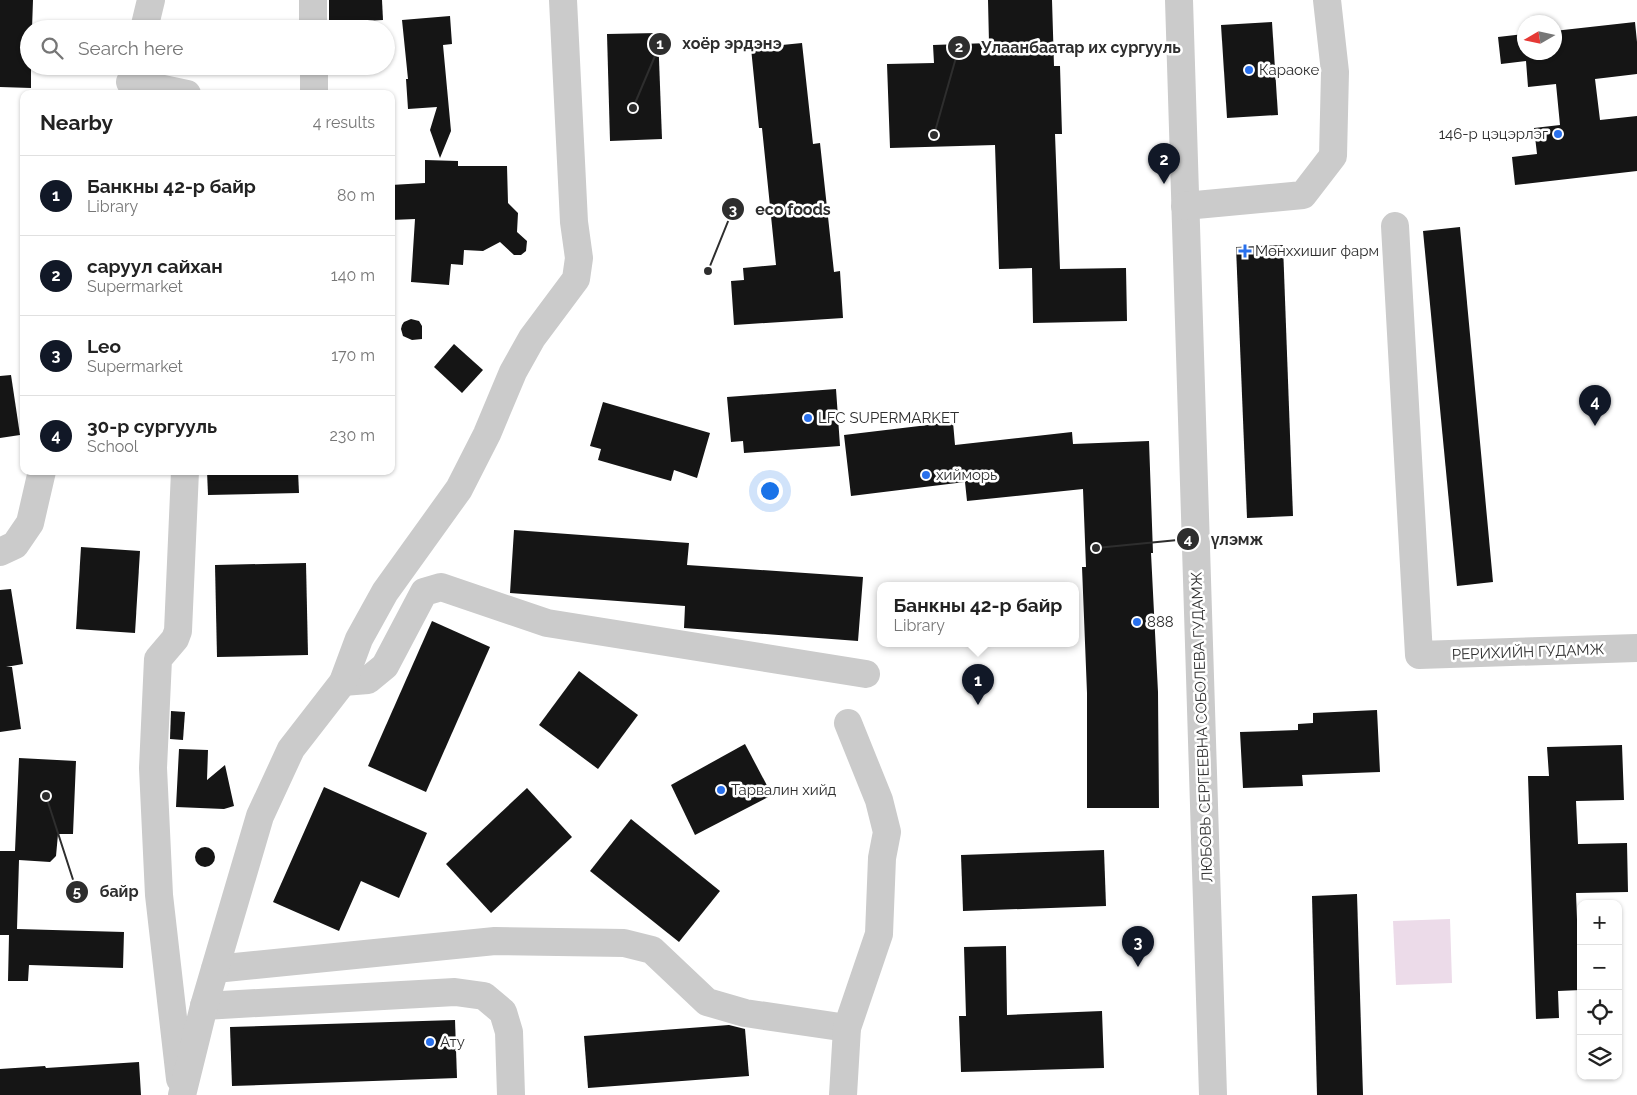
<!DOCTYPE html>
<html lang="en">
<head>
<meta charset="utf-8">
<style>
	:root { --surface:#fff; --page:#f2f2f2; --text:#222; --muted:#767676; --line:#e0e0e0; --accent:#111827 }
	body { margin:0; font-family:Raleway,sans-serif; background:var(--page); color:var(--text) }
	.controls { position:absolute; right:15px; bottom:15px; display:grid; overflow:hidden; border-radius:10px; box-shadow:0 1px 4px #0004 }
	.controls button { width:45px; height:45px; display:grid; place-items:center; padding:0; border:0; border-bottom:1px solid var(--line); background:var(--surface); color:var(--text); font:25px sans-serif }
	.compass { position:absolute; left:1517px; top:15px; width:45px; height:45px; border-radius:50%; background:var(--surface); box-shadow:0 1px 4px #0004; rotate:261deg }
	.you { position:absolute; left:769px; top:490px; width:18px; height:18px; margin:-12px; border:4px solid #fff; border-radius:50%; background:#1a73e8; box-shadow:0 0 0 8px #1a73e833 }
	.badge { display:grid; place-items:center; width:32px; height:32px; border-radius:50%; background:var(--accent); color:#fff; font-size:16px; font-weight:700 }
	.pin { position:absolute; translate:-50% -41px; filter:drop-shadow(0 1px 2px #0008) }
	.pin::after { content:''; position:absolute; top:26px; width:18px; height:15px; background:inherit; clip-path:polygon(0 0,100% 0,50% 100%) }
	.popup { position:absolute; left:877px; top:582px; width:202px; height:65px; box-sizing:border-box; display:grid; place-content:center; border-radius:10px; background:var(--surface); filter:drop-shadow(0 1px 4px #0005); font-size:16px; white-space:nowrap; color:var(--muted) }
	.popup b { font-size:19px; color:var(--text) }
	.popup::after { content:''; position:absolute; left:50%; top:100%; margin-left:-10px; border:10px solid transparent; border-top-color:var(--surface) }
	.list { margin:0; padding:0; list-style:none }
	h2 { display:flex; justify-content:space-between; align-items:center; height:65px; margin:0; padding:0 20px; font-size:21px }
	h2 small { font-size:16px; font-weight:400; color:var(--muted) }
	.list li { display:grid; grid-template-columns:32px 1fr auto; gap:15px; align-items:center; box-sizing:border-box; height:80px; padding:0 20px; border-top:1px solid var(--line) }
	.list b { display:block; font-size:19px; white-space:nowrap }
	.list p { margin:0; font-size:16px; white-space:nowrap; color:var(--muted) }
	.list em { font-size:16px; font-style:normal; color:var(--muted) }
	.icon { flex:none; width:28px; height:28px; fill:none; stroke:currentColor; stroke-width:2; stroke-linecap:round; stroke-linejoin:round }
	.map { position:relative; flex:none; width:1637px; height:1095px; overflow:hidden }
	.search { position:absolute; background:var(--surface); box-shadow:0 1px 4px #0004; left:20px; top:20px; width:375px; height:55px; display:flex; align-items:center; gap:12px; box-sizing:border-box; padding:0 18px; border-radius:28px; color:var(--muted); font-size:19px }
	.panel { position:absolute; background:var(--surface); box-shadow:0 1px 4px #0004; left:20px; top:90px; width:375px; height:385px; border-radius:10px }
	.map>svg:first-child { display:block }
	.green { fill:#ecdbe9 }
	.building { fill:#151515 }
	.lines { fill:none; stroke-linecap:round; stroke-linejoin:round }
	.minor { stroke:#cbcbcb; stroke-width:28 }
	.poi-dot { fill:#2970ec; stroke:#fff; stroke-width:2 }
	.labels { text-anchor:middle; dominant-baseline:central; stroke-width:5; stroke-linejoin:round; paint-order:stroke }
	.poi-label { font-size:15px; fill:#2e2e2e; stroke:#fff; text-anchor:start }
	.street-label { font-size:15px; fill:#2e2e2e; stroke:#fff }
	.leader { fill:none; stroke:#2e2e2e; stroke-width:2 }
	.callout-dot { fill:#2e2e2e; stroke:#fff; stroke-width:2 }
	.mark-label { font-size:15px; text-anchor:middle; font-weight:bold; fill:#fff }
	.callout-label { font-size:16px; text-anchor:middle; font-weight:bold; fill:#2e2e2e; stroke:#fff; stroke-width:5; stroke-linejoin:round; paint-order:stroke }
</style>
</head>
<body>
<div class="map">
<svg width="1637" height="1095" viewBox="0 0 1637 1095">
	<rect width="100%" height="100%" fill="#fff"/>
	<path class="green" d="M1450 919 1452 983 1396 985 1393 921Z"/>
	<g class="building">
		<path d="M0 0H33L32 29H29V66H31V88L0 87Z"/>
		<path d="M329 0H382L383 20 329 23Z"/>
		<path d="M988 0H1052L1054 66H1060L1062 134H1055L1060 269 1126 268 1127 321 1033 323 1032 268 999 269 995 145 890 148 887 64 934 63 933 45 989 43Z"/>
		<path d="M450 16 452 44 443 45 451 131 440 158 430 130 437 107 408 109 406 79H408L402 20Z"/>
		<path d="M1272 22 1278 115 1227 118 1221 25Z"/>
		<path d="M1635 22 1637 42V74L1595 79 1600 120 1637 116V171L1515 185 1512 157 1537 154 1534 128 1560 125 1556 84 1528 87 1526 61 1501 64 1498 37 1524 34V52H1554V31Z"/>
		<path d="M658 33 662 139 610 141 607 34Z"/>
		<path d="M802 43 813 144 820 143 834 272 840 271 843 318 734 325 731 281 744 280 743 268 776 265 762 128H759L751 48Z"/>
		<path d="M425 160 458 161V166H507L508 203 518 213 517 232 527 241 526 251 521 255H514L500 242 483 251 464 250 463 265 451 264 449 285 411 282 415 219 391 220V185L425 183Z"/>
		<path d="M1460 227 1493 582 1457 586 1423 231Z"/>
		<path d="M1283 245 1293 516 1247 518 1236 247Z"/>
		<path d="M411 319 419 321 422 326V339L412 340 403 336 401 329 402 325 404 322Z"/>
		<path d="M454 344 483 370 462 393 434 367Z"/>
		<path d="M11 375 20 435 0 438V376Z"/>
		<path d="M836 389 840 446 744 453 743 441 731 442 727 397Z"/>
		<path d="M603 402 710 433 697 478 674 470 671 481 598 460 601 449 590 446Z"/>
		<path d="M953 422 955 445 1072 432 1073 444 1149 441 1153 553H1151L1158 692 1159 808H1087V693L1082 567H1086L1083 489 967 501 965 482 851 496 844 435Z"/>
		<path d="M207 471H298L299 493 208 495Z"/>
		<path d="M514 530 689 543 687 565 863 577 858 641 684 628 685 606 510 593Z"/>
		<path d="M81 547 140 551 135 633 76 629Z"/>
		<path d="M306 563 308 655 217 657 215 565Z"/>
		<path d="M11 589 23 664 6 667H12L21 729 0 732V590Z"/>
		<path d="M432 621 490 647 426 792 368 766Z"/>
		<path d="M579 671 638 715 598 769 539 725Z"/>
		<path d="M1377 710 1380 772 1302 775 1303 786 1243 788 1240 732 1298 730V724L1313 723V713Z"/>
		<path d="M171 711 185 712 183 740 170 739Z"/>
		<path d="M745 744 772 795 695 835 671 785Z"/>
		<path d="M1622 745 1624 800 1576 801 1578 844 1627 843 1628 892 1576 893 1578 946H1581V990L1558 991 1559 1018 1536 1019 1528 776H1549L1547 747Z"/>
		<path d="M179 749 208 750 207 780 225 765 234 806 224 809 176 807Z"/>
		<path d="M19 758 76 761 73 834H58L56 856 50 862 19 860 17 929 124 932 123 968 29 965 28 981H8L9 935H0V851H15Z"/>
		<path d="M324 787 427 833 399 898 361 881 339 931 273 902Z"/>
		<path d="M527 788 572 837 491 913 446 864Z"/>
		<path d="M631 819 720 891 679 942 590 871Z"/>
		<circle cx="205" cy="857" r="10"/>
		<path d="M1104 850 1106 906 963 911 961 855Z"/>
		<path d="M1357 894 1363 1095H1317L1312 896Z"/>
		<path d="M1006 946 1007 1015 1102 1011 1104 1068 961 1072 959 1016H966L964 947Z"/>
		<path d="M455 1020 457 1078 232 1086 230 1027Z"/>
		<path d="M729 1025 745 1029 749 1076 588 1088 584 1036Z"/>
		<path d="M139 1062 141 1095H0V1069L45 1066 46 1068Z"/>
	</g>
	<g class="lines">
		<g class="minor">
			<path d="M313 0V29"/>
			<path d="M1179 0 1213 1095"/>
			<path d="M144 29 151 0"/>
			<path d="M314 66V94"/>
			<path d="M130 82 187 94"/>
			<path d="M1185 206 1303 195 1333 156 1335 72 1327 0"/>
			<path d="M1395 226 1419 655 1637 648"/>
			<path d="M0 552 15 545 30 523 42 471"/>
			<path d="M343 682 368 680 385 666 424 592 441 587 547 623 866 674"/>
			<path d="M215 969 495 941 624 943 652 950 707 1002 745 1013 847 1028"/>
			<path d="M204 1006 455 992 484 996 503 1012 509 1032 511 1095"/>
			<path d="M180 1079 159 895 153 768 158 659 175 639 178 631 185 471"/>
			<path d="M182 1095 204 1006 260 816 291 749 343 682 359 639 385 592 459 489 487 434 513 372 532 338 576 279 579 258 574 222 563 0"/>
			<path d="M843 1095 847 1028 879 934 882 858 887 832 879 800 848 723"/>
		</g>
	</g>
	<g class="poi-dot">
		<circle cx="1249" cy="70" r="5"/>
		<circle cx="1558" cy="134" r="5"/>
		<path d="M1242.5 243.5h5v5h5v5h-5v5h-5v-5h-5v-5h5z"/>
		<circle cx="808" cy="418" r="5"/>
		<circle cx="926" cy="475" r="5"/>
		<circle cx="1137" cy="622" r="5"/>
		<circle cx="721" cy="790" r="5"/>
		<circle cx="430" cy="1042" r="5"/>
	</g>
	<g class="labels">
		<g class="poi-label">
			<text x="1259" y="70">Караоке</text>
			<text x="1548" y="134" text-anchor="end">146-р цэцэрлэг</text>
			<text x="1255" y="251">Мөнххишиг фарм</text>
			<text x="818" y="418">LFC SUPERMARKET</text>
			<text x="936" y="475">хийморь</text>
			<text x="1147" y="622">888</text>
			<text x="731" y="790">Тарвалин хийд</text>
			<text x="440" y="1042">Ату</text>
		</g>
		<g class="street-label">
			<text transform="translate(1528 652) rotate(-2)">РЕРИХИЙН ГУДАМЖ</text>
			<text transform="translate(1202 727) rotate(-92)">ЛЮБОВЬ СЕРГЕЕВНА СОБОЛЕВА ГУДАМЖ</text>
		</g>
	</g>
	<path class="leader" d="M633 108L660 44M934 135L959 47M708 271L733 209M1096 548L1188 539M46 796L77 892"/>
	<g class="callout-dot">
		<circle cx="633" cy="108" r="5"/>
		<circle cx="934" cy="135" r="5"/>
		<circle cx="708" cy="271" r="5"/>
		<circle cx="1096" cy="548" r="5"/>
		<circle cx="46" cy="796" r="5"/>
		<circle cx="660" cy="44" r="12"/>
		<circle cx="959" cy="47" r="12"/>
		<circle cx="733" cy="209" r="12"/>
		<circle cx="1188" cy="539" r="12"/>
		<circle cx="77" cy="892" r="12"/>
	</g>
	<g class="mark-label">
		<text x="660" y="49">1</text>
		<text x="959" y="52">2</text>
		<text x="733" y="215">3</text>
		<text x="1188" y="544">4</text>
		<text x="77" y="897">5</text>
	</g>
	<g class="callout-label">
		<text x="732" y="49">хоёр эрдэнэ</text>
		<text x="1081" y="53">Улаанбаатар их сургууль</text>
		<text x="793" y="215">eco foods</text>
		<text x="1237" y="545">үлэмж</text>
		<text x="119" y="897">байр</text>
	</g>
</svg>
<div class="controls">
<button>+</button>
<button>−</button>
<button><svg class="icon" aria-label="locate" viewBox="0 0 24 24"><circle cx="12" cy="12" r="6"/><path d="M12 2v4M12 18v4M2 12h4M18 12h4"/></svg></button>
<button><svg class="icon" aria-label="layers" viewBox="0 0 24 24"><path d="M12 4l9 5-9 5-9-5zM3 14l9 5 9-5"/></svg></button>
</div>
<svg class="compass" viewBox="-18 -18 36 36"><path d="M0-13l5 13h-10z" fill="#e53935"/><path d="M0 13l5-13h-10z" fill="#767676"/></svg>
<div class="you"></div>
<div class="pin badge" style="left:978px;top:705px">1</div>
<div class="popup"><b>Банкны 42-р байр</b>Library</div>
<div class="pin badge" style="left:1164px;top:184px">2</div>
<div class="pin badge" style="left:1138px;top:967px">3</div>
<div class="pin badge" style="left:1595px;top:426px">4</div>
<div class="search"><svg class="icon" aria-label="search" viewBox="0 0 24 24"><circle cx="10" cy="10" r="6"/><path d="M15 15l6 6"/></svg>Search here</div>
<section class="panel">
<h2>Nearby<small>4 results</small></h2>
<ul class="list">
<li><span class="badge">1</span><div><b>Банкны 42-р байр</b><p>Library</p></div><em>80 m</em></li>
<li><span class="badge">2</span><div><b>саруул сайхан</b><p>Supermarket</p></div><em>140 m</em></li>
<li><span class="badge">3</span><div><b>Leo</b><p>Supermarket</p></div><em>170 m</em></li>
<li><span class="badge">4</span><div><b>30-р сургууль</b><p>School</p></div><em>230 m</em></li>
</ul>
</section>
</div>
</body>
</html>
